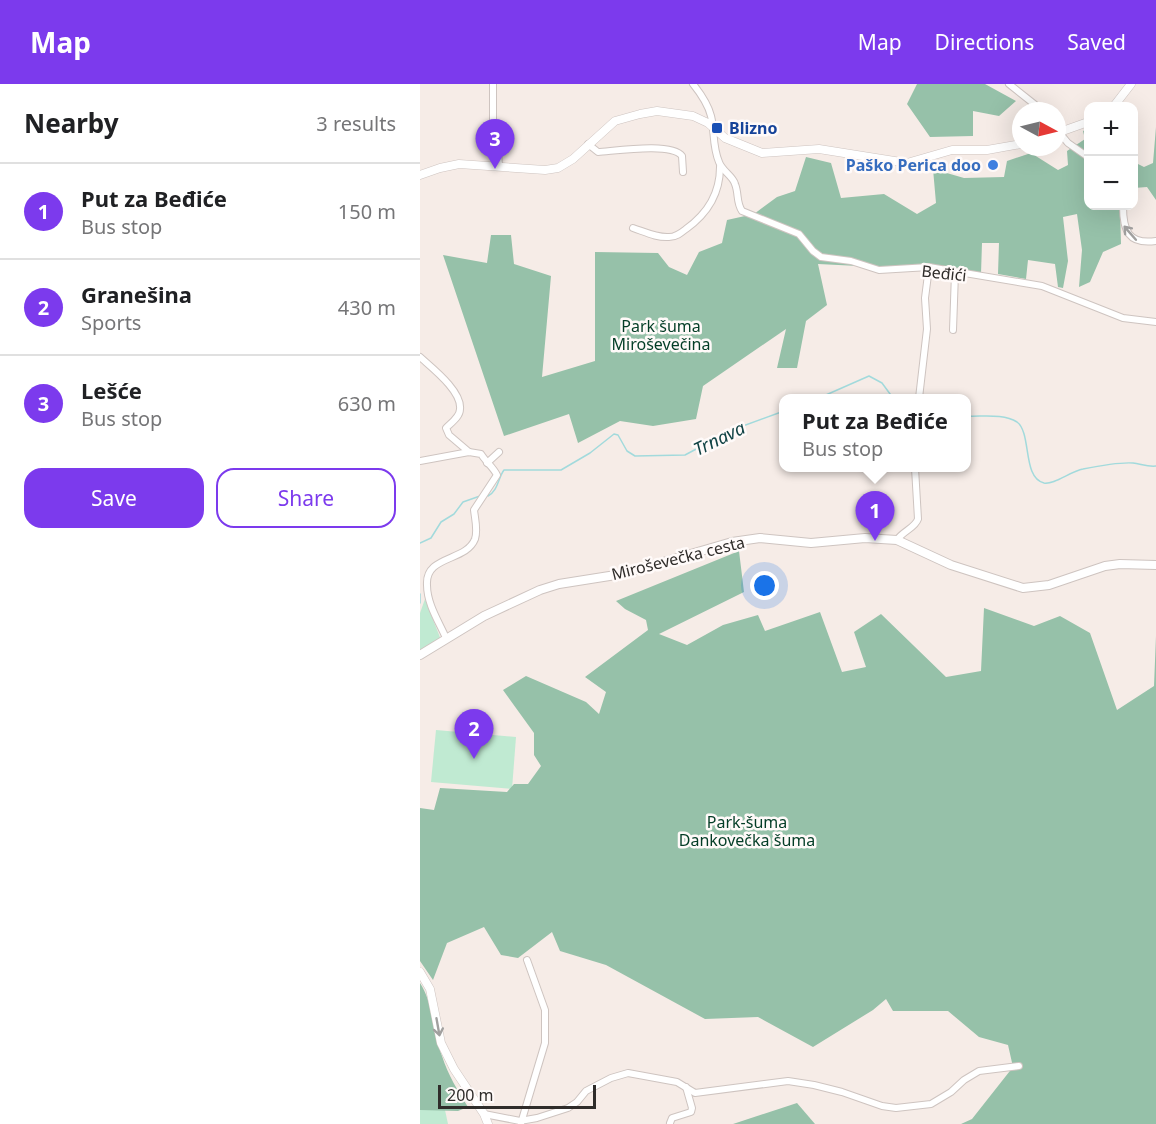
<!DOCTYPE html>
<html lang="en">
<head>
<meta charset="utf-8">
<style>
	:root { --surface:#fff; --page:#f6f6f6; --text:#202124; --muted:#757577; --line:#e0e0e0; --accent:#7c3aed }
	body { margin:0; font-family:"Noto Sans",sans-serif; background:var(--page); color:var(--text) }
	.controls { position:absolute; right:18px; top:18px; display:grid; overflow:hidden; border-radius:12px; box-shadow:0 6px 24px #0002 }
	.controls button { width:54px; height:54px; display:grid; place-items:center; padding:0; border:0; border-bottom:2px solid var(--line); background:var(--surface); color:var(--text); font:30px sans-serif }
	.compass { position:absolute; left:592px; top:18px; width:54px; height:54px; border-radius:50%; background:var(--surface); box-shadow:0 6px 24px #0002; rotate:97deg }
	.scale { position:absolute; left:18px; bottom:15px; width:158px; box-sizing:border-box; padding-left:6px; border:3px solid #2f2c2a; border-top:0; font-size:16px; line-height:21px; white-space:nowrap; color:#2f2c2a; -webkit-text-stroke:4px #fffaf9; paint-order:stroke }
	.you { position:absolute; left:345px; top:502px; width:21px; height:21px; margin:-15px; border:4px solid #fff; border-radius:50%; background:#1a73e8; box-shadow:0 0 0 9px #1a73e833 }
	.badge { display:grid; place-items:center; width:39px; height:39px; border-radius:50%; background:var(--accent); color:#fff; font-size:20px; font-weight:700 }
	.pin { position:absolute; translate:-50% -50px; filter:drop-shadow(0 2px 3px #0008) }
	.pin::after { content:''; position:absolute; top:32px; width:21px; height:18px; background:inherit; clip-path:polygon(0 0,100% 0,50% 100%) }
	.popup { position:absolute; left:359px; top:310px; width:192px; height:78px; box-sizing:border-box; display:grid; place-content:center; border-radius:12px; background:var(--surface); filter:drop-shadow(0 2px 4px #0005); font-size:20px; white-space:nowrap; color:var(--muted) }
	.popup b { font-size:22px; color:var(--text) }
	.popup::after { content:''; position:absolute; left:50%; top:100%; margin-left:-12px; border:12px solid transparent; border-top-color:var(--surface) }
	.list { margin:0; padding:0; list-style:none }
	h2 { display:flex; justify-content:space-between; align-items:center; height:78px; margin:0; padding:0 24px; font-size:26px }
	h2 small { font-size:20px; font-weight:400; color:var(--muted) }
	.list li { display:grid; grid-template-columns:39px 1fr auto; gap:18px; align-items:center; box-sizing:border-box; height:96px; padding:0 24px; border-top:2px solid var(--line) }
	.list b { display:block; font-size:22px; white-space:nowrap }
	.list p { margin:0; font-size:20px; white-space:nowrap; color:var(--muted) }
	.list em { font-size:20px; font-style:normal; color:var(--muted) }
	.actions { display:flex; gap:12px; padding:18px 24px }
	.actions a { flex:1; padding:14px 0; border:2px solid var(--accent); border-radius:18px; text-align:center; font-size:21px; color:var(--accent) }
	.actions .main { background:var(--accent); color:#fff }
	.map { position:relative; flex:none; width:736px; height:1040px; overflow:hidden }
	header { display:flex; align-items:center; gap:36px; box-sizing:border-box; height:84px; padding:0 30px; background:var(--accent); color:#fff }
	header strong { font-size:28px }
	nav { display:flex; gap:33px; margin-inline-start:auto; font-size:21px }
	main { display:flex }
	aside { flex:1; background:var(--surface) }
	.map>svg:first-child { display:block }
	.green { fill:#c0ead2 }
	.forest { fill:#96c1a9 }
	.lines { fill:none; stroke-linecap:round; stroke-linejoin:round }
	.stream { stroke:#a2dadc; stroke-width:1.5 }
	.minor-casing { stroke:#cec4c0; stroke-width:8 }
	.tertiary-casing { stroke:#cec4c0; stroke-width:9 }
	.secondary-casing { stroke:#cec4c0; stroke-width:10 }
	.minor { stroke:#fff; stroke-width:6 }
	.tertiary { stroke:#fff; stroke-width:8 }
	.secondary { stroke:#fff; stroke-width:8 }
	.oneway { stroke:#a1a09f }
	.transit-dot { fill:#1a4fb4; stroke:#fffaf9; stroke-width:2 }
	.shop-dot { fill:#3f7fe0; stroke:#fffaf9; stroke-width:2 }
	.labels { text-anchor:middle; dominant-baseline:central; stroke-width:5; stroke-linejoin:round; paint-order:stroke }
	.transit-label { font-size:16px; font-weight:bold; fill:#164399; stroke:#fffaf9; text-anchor:start }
	.shop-label { font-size:16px; font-weight:bold; fill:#366cbe; stroke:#fffaf9; text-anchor:end }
	.street-label { font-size:16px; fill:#2f2c2a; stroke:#fffaf9 }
	.park-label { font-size:16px; fill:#033d26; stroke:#fffaf9 }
	.water-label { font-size:18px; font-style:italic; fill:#114345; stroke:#fffaf9 }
</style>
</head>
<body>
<header>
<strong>Map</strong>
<nav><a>Map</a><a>Directions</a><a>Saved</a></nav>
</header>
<main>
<aside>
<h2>Nearby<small>3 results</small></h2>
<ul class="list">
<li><span class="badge">1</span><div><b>Put za Beđiće</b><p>Bus stop</p></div><em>150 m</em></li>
<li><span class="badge">2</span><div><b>Granešina</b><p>Sports</p></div><em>430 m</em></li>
<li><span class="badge">3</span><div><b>Lešće</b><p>Bus stop</p></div><em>630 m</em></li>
</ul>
<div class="actions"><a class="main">Save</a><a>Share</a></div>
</aside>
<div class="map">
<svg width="736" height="1040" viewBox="0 0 736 1040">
	<rect width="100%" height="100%" fill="#f6ece7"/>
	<g class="green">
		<path d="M5 515 21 556 0 569V529Z"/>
		<path d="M16 646 96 653 92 705 11 698Z"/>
		<path d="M0 1026H25L28 1040H0Z"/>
	</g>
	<g class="forest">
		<path d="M497 0H565L596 17 579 32 553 27V52L510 53 487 20Z"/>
		<path d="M736 43V116L727 103 714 104V78L724 83 733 79Z"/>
		<path d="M668 45V122H700L701 160 683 168 670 198 659 203 662 166 657 130 643 133 648 177 643 204 638 203 635 180 608 176 606 195 578 190 579 159H562L561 190 507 182 459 183 398 180 407 221 386 237 377 284H357L366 245 283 302 276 335 233 342 200 337 158 359 149 330 84 352 23 171 67 179 71 151H91L94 180 131 192 122 293 175 277V168L238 169 249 183 267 191 279 168 302 159 307 136 334 130 357 113 375 107 386 73 411 79 421 114 464 110 497 130 516 119 513 85 544 94 584 93 587 77 611 69 638 86 648 81 647 67 665 55 663 47Z"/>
		<path d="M319 467 324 508 239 550 267 561 303 541 338 531 345 547 400 528 422 588 446 583 434 548 461 530 526 593 561 587 564 524 614 542 640 532 670 549 697 626 734 602 736 552V1040H541L552 1035 593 983 588 961 559 953 528 927H473L466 915 453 926 393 963 338 933 285 935 186 881 140 867 132 848 98 874 81 871 64 843 27 859 13 896 0 877V724L14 726 20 704 87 708 94 700H108L121 682 114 671V649L83 606 106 592 166 618 179 630 186 608 165 593 228 546 226 536 205 525 196 517Z"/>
		<path d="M0 899C14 921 13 948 22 972 28 991 38 1007 48 1023L38 1027 0 1026Z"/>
		<path d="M377 1019 395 1040H313Z"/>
	</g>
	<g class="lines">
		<g class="stream">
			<path d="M399 314 449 292 462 299 473 314"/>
			<path d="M546 332C561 333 583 329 597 338 612 349 602 394 624 399 634 401 651 387 663 385 678 382 698 378 713 379 721 380 728 383 736 382"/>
			<path d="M68 412C78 407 78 394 84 386H141L170 369 194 350 198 351 207 367 215 372 265 371 312 346 364 327"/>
			<path d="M0 459 11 454 21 438 34 430 43 418 60 412"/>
			<path d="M0 510V519"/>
		</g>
		<defs>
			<g id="minor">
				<path d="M73 0V46L78 66 79 83"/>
				<path d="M273 0C281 10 288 20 291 32 295 48 292 61 299 78 302 87 313 92 315 100 319 110 316 118 322 127L379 150 393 167 401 173 431 177 459 186 509 183 622 202 703 234 736 238"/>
				<path d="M589 0 623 27"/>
				<path d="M637 46 648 59 668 73"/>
				<path d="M168 60 178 68C195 67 252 58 262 72L263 88"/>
				<path d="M703 122C703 146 708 161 736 157"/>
				<path d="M213 144C225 148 237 154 249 153 256 153 261 149 266 145 287 130 300 109 300 83"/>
				<path d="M533 246 535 189"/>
				<path d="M0 273C12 284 42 307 40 325 40 333 31 339 26 344L29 351 49 368"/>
				<path d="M499 314 507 245 505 214 509 183"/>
				<path d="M0 377 49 368 61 370C66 378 73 383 77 391L54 426C55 435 58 446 55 455 46 478 5 471 7 501 7 520 19 538 26 554"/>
				<path d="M67 379 79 368"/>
				<path d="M477 456C483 447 495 444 498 435L495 384"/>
				<path d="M64 1030 100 1037 117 1034 148 1024 157 1018 166 1007 191 994 208 989 257 998 275 1009 368 997 394 1001 422 1008 462 1022 476 1024 511 1020 531 1008 544 996 559 987 599 982"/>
				<path d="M101 1039 125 959V926L107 876"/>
				<path d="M250 1039 252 1034 271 1028 272 1024 266 1003"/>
			</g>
			<g id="tertiary">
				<path d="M694 22 711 0"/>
				<path d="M637 49 668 38"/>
				<path d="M0 91 20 84 39 80 125 86 138 84 153 75 195 37 220 30 237 27 273 32 288 39 305 54 342 69 399 65 487 79 532 66H567L601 60"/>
				<path d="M0 888 10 905 21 959 34 985 64 1030 68 1040"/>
			</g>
			<path id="secondary" d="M0 571 64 532 120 506 139 500 202 490 312 458 340 454 391 459 445 454 477 456 531 481 603 504 629 501 685 482 700 480 736 481"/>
		</defs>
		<use href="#minor" class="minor-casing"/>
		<use href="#tertiary" class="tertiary-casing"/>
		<use href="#secondary" class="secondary-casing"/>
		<use href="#minor" class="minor"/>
		<use href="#tertiary" class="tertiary"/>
		<use href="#secondary" class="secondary"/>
	</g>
	<defs><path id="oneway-shaft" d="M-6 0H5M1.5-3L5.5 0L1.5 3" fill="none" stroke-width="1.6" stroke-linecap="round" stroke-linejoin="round" transform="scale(1.5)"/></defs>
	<g class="oneway">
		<use href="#oneway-shaft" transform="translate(710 149) rotate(-131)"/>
		<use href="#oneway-shaft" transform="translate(18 943) rotate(80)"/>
	</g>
	<rect class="transit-dot" x="291" y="38" width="12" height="12" rx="3"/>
	<circle class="shop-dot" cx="573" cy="81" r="6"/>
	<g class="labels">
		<g class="transit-label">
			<text x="309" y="44">Blizno</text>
		</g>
		<g class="shop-label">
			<text x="561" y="81">Paško Perica doo</text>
		</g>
		<g class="street-label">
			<text transform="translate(524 189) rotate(6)">Beđići</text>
			<text transform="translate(258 474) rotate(-14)">Miroševečka cesta</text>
		</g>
		<g class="park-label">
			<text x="241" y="242">Park šuma<tspan x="241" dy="18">Miroševečina</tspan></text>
			<text x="327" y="738">Park-šuma<tspan x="327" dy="18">Dankovečka šuma</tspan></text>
		</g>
		<g class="water-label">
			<text transform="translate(299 354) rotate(-26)">Trnava</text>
		</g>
	</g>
</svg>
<div class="controls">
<button>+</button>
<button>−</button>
</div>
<svg class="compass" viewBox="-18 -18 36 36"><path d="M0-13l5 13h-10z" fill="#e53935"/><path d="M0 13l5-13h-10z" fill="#757577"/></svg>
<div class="scale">200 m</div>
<div class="you"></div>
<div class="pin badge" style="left:455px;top:457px">1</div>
<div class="popup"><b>Put za Beđiće</b>Bus stop</div>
<div class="pin badge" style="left:54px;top:675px">2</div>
<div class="pin badge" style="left:75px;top:85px">3</div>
</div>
</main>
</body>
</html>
